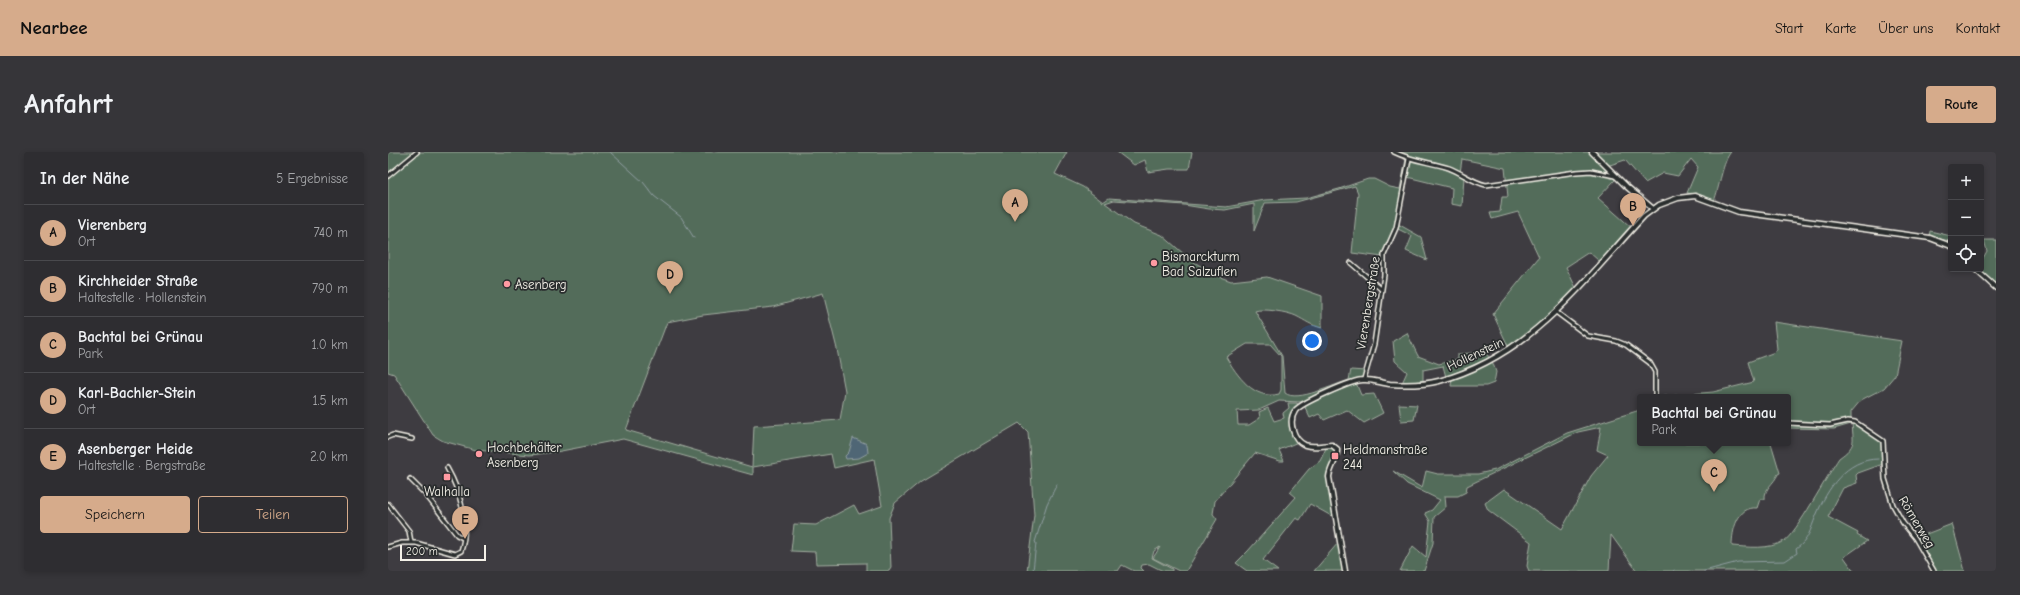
<!DOCTYPE html>
<html lang="de">
<head>
<meta charset="utf-8">
<style>
	:root { --surface:#2e2d31; --page:#363539; --text:#f1f3f6; --muted:#a7a8ab; --line:#49494d; --accent:#d6ab8b }
	body { margin:0; font-family:"Comic Neue",sans-serif; background:var(--page); color:var(--text) }
	.controls { position:absolute; right:12px; top:12px; display:grid; overflow:hidden; border-radius:4px; box-shadow:0 2px 6px #0003 }
	.controls button { width:36px; height:36px; display:grid; place-items:center; padding:0; border:0; border-bottom:1px solid var(--line); background:var(--surface); color:var(--text); font:20px sans-serif }
	.scale { position:absolute; left:12px; bottom:10px; width:86px; box-sizing:border-box; padding-left:4px; border:2px solid #f4f1e8; border-top:0; font-size:11px; line-height:14px; white-space:nowrap; color:#f4f1e8; -webkit-text-stroke:3px #2a2d2e; paint-order:stroke }
	.you { position:absolute; left:924px; top:189px; width:14px; height:14px; margin:-10px; border:3px solid #fff; border-radius:50%; background:#1a73e8; box-shadow:0 0 0 6px #1a73e833 }
	.badge { display:grid; place-items:center; width:26px; height:26px; border-radius:50%; background:var(--accent); color:#111; font-size:13px; font-weight:700 }
	.pin { position:absolute; translate:-50% -33px; filter:drop-shadow(0 1px 2px #0008) }
	.pin::after { content:''; position:absolute; top:21px; width:14px; height:12px; background:inherit; clip-path:polygon(0 0,100% 0,50% 100%) }
	.popup { position:absolute; left:1249px; top:242px; width:154px; height:52px; box-sizing:border-box; display:grid; place-content:center; border-radius:4px; background:var(--surface); filter:drop-shadow(0 1px 3px #0005); font-size:13px; white-space:nowrap; color:var(--muted) }
	.popup b { font-size:15px; color:var(--text) }
	.popup::after { content:''; position:absolute; left:50%; top:100%; margin-left:-8px; border:8px solid transparent; border-top-color:var(--surface) }
	.list { margin:0; padding:0; list-style:none }
	h2 { display:flex; justify-content:space-between; align-items:center; height:52px; margin:0; padding:0 16px; font-size:17px }
	h2 small { font-size:13px; font-weight:400; color:var(--muted) }
	.list li { display:grid; grid-template-columns:26px 1fr auto; gap:12px; align-items:center; box-sizing:border-box; height:56px; padding:0 16px; border-top:1px solid var(--line) }
	.list b { display:block; font-size:15px; white-space:nowrap }
	.list p { margin:0; font-size:13px; white-space:nowrap; color:var(--muted) }
	.list em { font-size:13px; font-style:normal; color:var(--muted) }
	.actions { display:flex; gap:8px; padding:12px 16px }
	.actions a { flex:1; padding:9px 0; border:1px solid var(--accent); border-radius:4px; text-align:center; font-size:14px; color:var(--accent) }
	.actions .main { background:var(--accent); color:#111 }
	.icon { flex:none; width:22px; height:22px; fill:none; stroke:currentColor; stroke-width:2; stroke-linecap:round; stroke-linejoin:round }
	.map { position:relative; flex:none; width:1608px; height:419px; overflow:hidden; border-radius:4px }
	header { display:flex; align-items:center; gap:24px; box-sizing:border-box; height:56px; padding:0 20px; background:var(--accent); color:#111 }
	header strong { font-size:19px }
	nav { display:flex; gap:22px; margin-inline-start:auto; font-size:14px }
	.intro { display:flex; align-items:center; justify-content:space-between; box-sizing:border-box; height:96px; padding:0 24px }
	h1 { margin:0; font-size:28px }
	.button { padding:10px 18px; border-radius:4px; background:var(--accent); color:#111; font-size:14px; font-weight:700 }
	main { display:flex; gap:24px; padding:0 24px }
	aside { flex:1; background:var(--surface); border-radius:4px; box-shadow:0 2px 6px #0003 }
	.map>svg:first-child { display:block }
	.green { fill:#526c5a; stroke:#a3aea1; fill-rule:evenodd }
	.water { fill:#4f6674; stroke:#919ea2 }
	.lines { fill:none; stroke-linecap:round; stroke-linejoin:round }
	.stream { stroke:#919ea2; stroke-width:1 }
	.street-casing { stroke:#f4f1e8; stroke-width:6 }
	.secondary-casing { stroke:#f4f1e8; stroke-width:7 }
	.street { stroke:#2a2d2e; stroke-width:3 }
	.secondary { stroke:#2a2d2e; stroke-width:4 }
	.poi-dot { fill:#ff9aa2; stroke:#2a2d2e; stroke-width:1.5 }
	.labels { text-anchor:middle; dominant-baseline:central; stroke-width:3.5; stroke-linejoin:round; paint-order:stroke }
	.poi-label { font-size:13px; fill:#f4f1e8; stroke:#2a2d2e; text-anchor:start }
	.street-label { font-size:13px; fill:#f4f1e8; stroke:#2a2d2e }
</style>
</head>
<body>
<header>
<strong>Nearbee</strong>
<nav><a>Start</a><a>Karte</a><a>Über uns</a><a>Kontakt</a></nav>
</header>
<div class="intro"><h1>Anfahrt</h1><a class="button">Route</a></div>
<main>
<aside>
<h2>In der Nähe<small>5 Ergebnisse</small></h2>
<ul class="list">
<li><span class="badge">A</span><div><b>Vierenberg</b><p>Ort</p></div><em>740 m</em></li>
<li><span class="badge">B</span><div><b>Kirchheider Straße</b><p>Haltestelle · Hollenstein</p></div><em>790 m</em></li>
<li><span class="badge">C</span><div><b>Bachtal bei Grünau</b><p>Park</p></div><em>1.0 km</em></li>
<li><span class="badge">D</span><div><b>Karl-Bachler-Stein</b><p>Ort</p></div><em>1.5 km</em></li>
<li><span class="badge">E</span><div><b>Asenberger Heide</b><p>Haltestelle · Bergstraße</p></div><em>2.0 km</em></li>
</ul>
<div class="actions"><a class="main">Speichern</a><a>Teilen</a></div>
</aside>
<div class="map">
<svg width="1608" height="419" viewBox="0 0 1608 419">
	<rect width="100%" height="100%" fill="#3e3c41"/>
	<filter id="ink" filterUnits="userSpaceOnUse"><feTurbulence type="fractalNoise" baseFrequency=".025" numOctaves="2"/><feDisplacementMap in="SourceGraphic" scale="8" xChannelSelector="R" yChannelSelector="G"/><feConvolveMatrix kernelMatrix="1 2 1 2 8 2 1 2 1" color-interpolation-filters="sRGB"/></filter>
	<g filter="url(#ink)">
		<g class="green">
			<path d="M0 0H679L667 22 695 35 715 50 721 46 838 55 877 48 918 46 951 37 980 27H986L1002 35 1012 37 1018 7 1048 14 1076 25 1074 54 1063 52 1064 36 1019 25 1010 72 1033 85 1039 108 1018 99 1024 84 1008 76 995 105 964 101 970 41 967 34 908 50 877 51 866 79V52L837 58 821 57 796 53 726 48 717 51 746 72 774 83 804 109 832 125 843 129 879 125 934 144V176C922 173 918 169 908 164 900 160 874 156 867 159L894 204 897 241C909 251 947 232 961 228L963 218 977 219 974 226 912 250 891 249 871 258 849 259 850 273H861L872 266 871 260 880 256 886 269 896 266 895 261 901 256 900 251H909L910 253 903 266 910 290 891 298 896 309H892L867 301 827 349 825 362 829 367 798 419H791L765 406 772 395 766 399 764 406 784 417V419H775L761 412 754 413 753 416 756 419H746L734 413 730 419H639L646 363 640 280 631 271 533 329 507 351 501 366 503 416 501 419H478V411L428 412 427 400 403 399 406 372 428 373 466 353 471 362 494 354 486 307 446 316 443 302 365 315V323L235 287 168 300 142 303 88 298 55 289 45 283 6 222 0 220ZM435 141 449 197 457 239 452 268 366 274 364 315 238 278 279 170 315 163 385 155ZM859 192H882L893 204V238L891 242C866 249 849 223 838 205Z"/>
			<path d="M729 0H804L801 17H781L760 20 757 8 746 13Z"/>
			<path d="M1008 0H1201L1227 28 1210 46 1244 76 1211 109 1201 100 1178 115 1188 136C1168 159 1147 178 1121 196L1105 162 1151 105 1130 60 1104 67 1102 61 1112 60 1114 45H1120L1117 16 1074 7 1072 21C1052 11 1028 10 1008 0Z"/>
			<path d="M1206 0H1343C1335 8 1331 37 1326 49L1307 42 1299 41 1310 15 1303 7 1290 24 1275 21 1257 31 1237 8 1219 14Z"/>
			<path d="M1542 79 1563 84V89L1541 85Z"/>
			<path d="M1596 88H1608V135L1589 117H1593V110L1599 99Z"/>
			<path d="M1386 170 1514 189 1507 223 1496 236 1473 248 1463 260V272L1446 277 1400 276V245H1268L1325 240 1366 230 1360 210 1387 200 1389 197Z"/>
			<path d="M1019 181 1030 204 1051 212 1070 207V202L1098 200 1101 206 1058 225 1055 214 1035 218V230L1014 231 1019 220 1007 209 1005 189Z"/>
			<path d="M1104 209 1108 220 1106 231 1098 234H1063L1064 226Z"/>
			<path d="M968 231 973 243 986 242 995 261 976 271 959 258 936 268 931 262 922 266 916 253Z"/>
			<path d="M1011 252 1029 253 1026 268 1013 269Z"/>
			<path d="M1252 258V291H1383L1392 321 1390 322C1386 332 1376 336 1377 347H1372L1369 356C1349 354 1344 379 1344 394 1360 395 1381 398 1396 389 1408 382 1440 322 1451 306 1469 293 1465 291 1464 270L1495 290 1497 295 1495 312 1470 321 1468 323 1469 331 1455 336 1440 365 1470 381 1469 383 1479 389 1456 405 1466 419H1249L1223 383 1221 419H1141L1139 414 1143 390 1100 358 1097 351 1116 337 1174 377 1203 324 1220 303 1209 298 1213 275 1190 280 1079 334 1078 340 1070 344H1057L1058 355 1046 365 1045 391 1036 419H1012L1025 394 1038 405 1042 369 1037 361 1044 358 1052 348 1019 332 1005 319 1034 336 1038 319 1050 322H1090L1107 318 1179 281Z"/>
			<path d="M939 294 947 296 948 300 941 317 947 366 922 352 912 368 908 366 875 408 890 419H859L848 411 860 399 908 345 902 340 921 317 932 309Z"/>
			<path d="M1564 372 1577 419H1547L1528 386Z"/>
			<path d="M950 391 955 419H926Z"/>
		</g>
		<path class="water" d="M465 286 479 292 480 301 471 306 458 307 457 304 461 300Z"/>
		<g class="lines">
			<g class="stream">
				<path d="M222 0 255 30 266 44 293 65 306 86"/>
				<path d="M645 419 648 391 647 390 659 352 669 332"/>
				<path d="M1285 419 1286 418"/>
				<path d="M1316 419 1350 410 1397 409 1409 401 1408 397C1421 388 1422 378 1428 364 1439 337 1458 307 1490 307"/>
			</g>
			<defs>
				<g id="street">
					<path d="M1006 0C1024 9 1042 10 1061 16 1074 21 1084 30 1098 33L1188 20 1203 19 1227 24"/>
					<path d="M0 24 29 0"/>
					<path d="M963 111 993 137"/>
					<path d="M1168 160 1200 184 1228 189 1238 193 1262 211 1267 220V245"/>
					<path d="M976 227 986 192 996 123V103L1008 76 1021 7"/>
					<path d="M1400 271 1442 273 1460 269 1467 270 1495 289 1497 327 1505 353 1515 371 1527 386 1546 419"/>
					<path d="M0 285 5 283 24 287"/>
					<path d="M22 327 38 343 69 383 75 386"/>
					<path d="M0 352 21 379 23 390"/>
					<path d="M0 395 14 391H28L67 402 73 399C82 372 72 339 59 316"/>
				</g>
				<g id="secondary">
					<path d="M1204 0 1238 34 1264 56"/>
					<path d="M1587 117 1608 136"/>
					<path d="M957 419 941 325C942 315 950 307 949 297L944 293C935 293 925 296 917 293 905 288 900 269 907 259 912 251 965 228 975 228 984 227 993 231 1002 232 1017 233 1036 233 1051 229 1143 204 1194 131 1256 64L1271 53 1290 46 1307 44 1351 60 1542 86 1563 94"/>
				</g>
			</defs>
			<use href="#street" class="street-casing"/>
			<use href="#secondary" class="secondary-casing"/>
			<use href="#street" class="street"/>
			<use href="#secondary" class="secondary"/>
		</g>
	</g>
	<g class="poi-dot">
		<circle cx="766" cy="111" r="4"/>
		<circle cx="119" cy="132" r="4"/>
		<circle cx="91" cy="302" r="4"/>
		<rect x="943" y="300" width="8" height="8" rx="2"/>
		<rect x="55" y="321" width="8" height="8" rx="2"/>
	</g>
	<g class="labels">
		<g class="poi-label">
			<text x="774" y="104">Bismarckturm<tspan x="774" dy="15">Bad Salzuflen</tspan></text>
			<text x="127" y="132">Asenberg</text>
			<text x="99" y="295">Hochbehälter<tspan x="99" dy="15">Asenberg</tspan></text>
			<text x="955" y="297">Heldmanstraße<tspan x="955" dy="15">244</tspan></text>
			<text x="59" y="339" text-anchor="middle">Walhalla</text>
		</g>
		<g class="street-label">
			<text transform="translate(980 151) rotate(-81)">Vierenbergstraße</text>
			<text transform="translate(1087 202) rotate(-25)">Hollenstein</text>
			<text transform="translate(1529 370) rotate(59)">Römerweg</text>
		</g>
	</g>
</svg>
<div class="controls">
<button>+</button>
<button>−</button>
<button><svg class="icon" aria-label="locate" viewBox="0 0 24 24"><circle cx="12" cy="12" r="6"/><path d="M12 2v4M12 18v4M2 12h4M18 12h4"/></svg></button>
</div>
<div class="scale">200 m</div>
<div class="you"></div>
<div class="pin badge" style="left:627px;top:70px">A</div>
<div class="pin badge" style="left:1245px;top:74px">B</div>
<div class="pin badge" style="left:1326px;top:340px">C</div>
<div class="popup"><b>Bachtal bei Grünau</b>Park</div>
<div class="pin badge" style="left:282px;top:142px">D</div>
<div class="pin badge" style="left:77px;top:387px">E</div>
</div>
</main>
</body>
</html>
